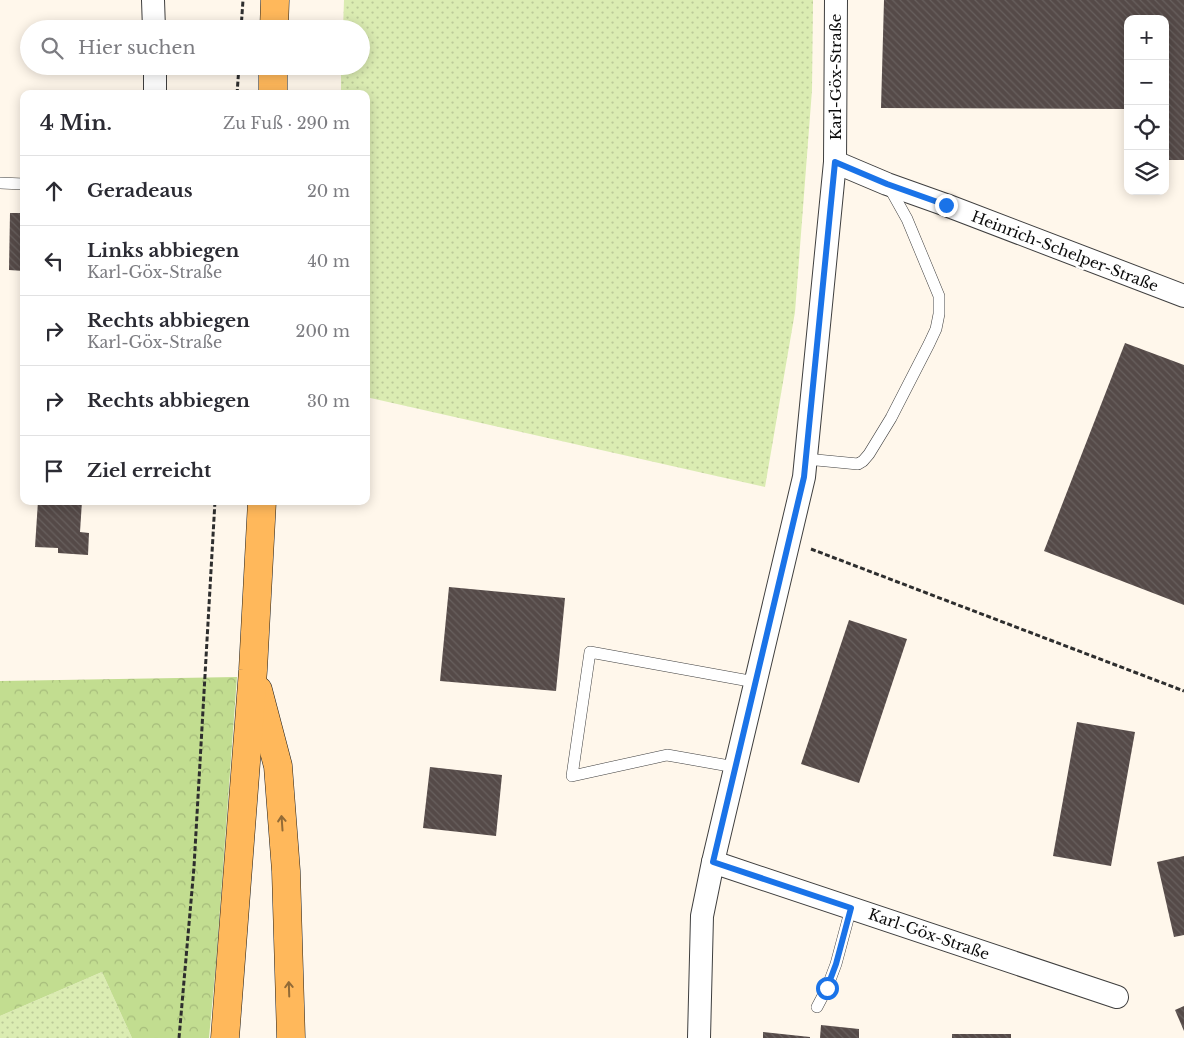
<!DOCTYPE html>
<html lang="de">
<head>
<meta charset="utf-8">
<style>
	:root { --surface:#fff; --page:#f2f2f3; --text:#2b2b33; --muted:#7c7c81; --line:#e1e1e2 }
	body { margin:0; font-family:"Libre Baskerville",serif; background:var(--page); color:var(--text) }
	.controls { position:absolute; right:15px; top:15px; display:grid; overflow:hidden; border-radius:10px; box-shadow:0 2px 12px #0003 }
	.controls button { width:45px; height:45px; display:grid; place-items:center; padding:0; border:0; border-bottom:1px solid var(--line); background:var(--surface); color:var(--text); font:25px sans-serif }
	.stop { position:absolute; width:15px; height:15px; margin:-11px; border:4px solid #1a73e8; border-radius:50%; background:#fff }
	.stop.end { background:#1a73e8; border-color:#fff; box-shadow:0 1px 5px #0008 }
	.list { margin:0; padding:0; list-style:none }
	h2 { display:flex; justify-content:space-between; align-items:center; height:65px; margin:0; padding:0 20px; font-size:21px }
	h2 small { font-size:16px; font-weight:400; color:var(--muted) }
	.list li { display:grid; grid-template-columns:32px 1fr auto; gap:15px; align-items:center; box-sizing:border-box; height:70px; padding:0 20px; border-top:1px solid var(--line) }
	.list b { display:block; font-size:19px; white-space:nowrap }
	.list p { margin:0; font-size:16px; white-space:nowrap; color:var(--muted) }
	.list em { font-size:16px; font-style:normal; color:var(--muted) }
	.icon { flex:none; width:28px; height:28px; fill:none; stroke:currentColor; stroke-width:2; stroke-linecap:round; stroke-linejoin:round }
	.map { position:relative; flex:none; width:1184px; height:1038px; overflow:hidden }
	.search { position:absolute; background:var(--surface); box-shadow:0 2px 12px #0003; left:20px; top:20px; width:350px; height:55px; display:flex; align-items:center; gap:12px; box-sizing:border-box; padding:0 18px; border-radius:28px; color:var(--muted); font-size:19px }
	.panel { position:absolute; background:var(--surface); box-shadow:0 2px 12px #0003; left:20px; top:90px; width:350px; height:415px; border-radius:10px }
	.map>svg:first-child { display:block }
	.grass { fill:url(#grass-dots) }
	.forest { fill:url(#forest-crowns) }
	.building { fill:url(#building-back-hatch) }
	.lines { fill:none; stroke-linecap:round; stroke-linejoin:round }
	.lane-casing { stroke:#3f3f3f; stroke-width:12 }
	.street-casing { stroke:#3f3f3f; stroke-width:24 }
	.primary-casing { stroke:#1d1d1d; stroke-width:29 }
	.path { stroke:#2e2e2e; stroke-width:3; stroke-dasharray:5 2.5; stroke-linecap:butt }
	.lane { stroke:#fff; stroke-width:11 }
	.street { stroke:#fff; stroke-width:22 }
	.primary { stroke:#ffb85b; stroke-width:28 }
	.oneway { stroke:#926b37 }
	.route { stroke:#1a73e8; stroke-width:6 }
	.labels { text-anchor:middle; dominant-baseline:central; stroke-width:5; stroke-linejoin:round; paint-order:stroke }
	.street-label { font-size:15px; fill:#0c0c0c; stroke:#fff }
</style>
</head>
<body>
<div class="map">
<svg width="1184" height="1038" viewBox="0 0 1184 1038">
	<defs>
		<pattern id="grass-dots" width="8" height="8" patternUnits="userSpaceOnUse" patternTransform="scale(1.25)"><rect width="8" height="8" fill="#dbecb2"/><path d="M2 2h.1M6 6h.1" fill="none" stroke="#bbc998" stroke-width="1.8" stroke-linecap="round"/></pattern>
		<pattern id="forest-crowns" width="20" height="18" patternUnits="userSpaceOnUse" patternTransform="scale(1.25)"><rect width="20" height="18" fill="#c2dd90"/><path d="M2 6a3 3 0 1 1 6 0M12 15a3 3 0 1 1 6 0" fill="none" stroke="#a6bc7b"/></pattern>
		<pattern id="building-back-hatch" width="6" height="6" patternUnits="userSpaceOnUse" patternTransform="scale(1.25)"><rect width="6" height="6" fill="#554a48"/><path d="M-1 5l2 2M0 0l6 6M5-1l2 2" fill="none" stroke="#68605e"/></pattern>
	</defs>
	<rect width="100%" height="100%" fill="#fff7eb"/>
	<g class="grass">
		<path d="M344 0H813L812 90 795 312 765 487 366 397V94H341V66H361V29H343Z"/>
		<path d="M102 972 132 1038H0V1016Z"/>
	</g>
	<path class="forest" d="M237 677 216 964 209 1038H132L102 972 0 1016V681Z"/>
	<g class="building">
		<path d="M884 0H1184V160H1165V19H1128V109L881 108Z"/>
		<path d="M10 213H24V271L9 270Z"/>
		<path d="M1125 343 1184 365V605L1044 551Z"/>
		<path d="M38 501H82L80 532 89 533 88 555 58 553V548L35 547Z"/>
		<path d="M449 587 565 598 556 691 440 681Z"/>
		<path d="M849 620 907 639 859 783 801 764Z"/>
		<path d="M1077 722 1135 732 1111 866 1053 856Z"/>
		<path d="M430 767 502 775 496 836 423 828Z"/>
		<path d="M1184 856V935L1174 937 1157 862Z"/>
		<path d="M1184 1006V1031L1175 1010Z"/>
		<path d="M821 1025 859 1029V1038H820Z"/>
		<path d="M763 1032 810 1037V1038H763Z"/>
		<rect x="952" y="1034" width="59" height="4"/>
	</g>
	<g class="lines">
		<defs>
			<g id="lane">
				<path d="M0 183 24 184"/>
				<path d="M806 459 858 464 863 461 869 454 891 418 929 344 936 329 939 314V296L907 219 888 185"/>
				<path d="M735 767 667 755 572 776 590 652 755 682"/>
				<path d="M817 1007 827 988 836 964 851 908"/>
			</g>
			<g id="street">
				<path d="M153 0 154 29"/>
				<path d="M155 66V94"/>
				<path d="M835 162 887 184 946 205 1184 296"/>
				<path d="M713 862 1117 997"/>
				<path d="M699 1038 702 916 713 862 804 477 835 162 836 0"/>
			</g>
			<g id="primary">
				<path d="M274 29 275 0"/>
				<path d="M273 94V66"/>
				<path d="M258 690 278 766 286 871 291 1038"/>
				<path d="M225 1038 253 670 262 501"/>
			</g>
		</defs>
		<use href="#lane" class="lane-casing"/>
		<use href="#street" class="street-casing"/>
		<use href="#primary" class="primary-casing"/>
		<g class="path">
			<path d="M241 29 243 0"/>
			<path d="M237 94 239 66"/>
			<path d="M811 549 1184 691"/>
			<path d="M179 1038 194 867 215 501"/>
		</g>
		<use href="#lane" class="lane"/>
		<use href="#street" class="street"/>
		<use href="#primary" class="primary"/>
	</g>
	<defs><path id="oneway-shaft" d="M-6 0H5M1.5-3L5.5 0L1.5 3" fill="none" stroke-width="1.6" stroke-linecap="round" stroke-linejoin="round" transform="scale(1.25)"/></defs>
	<g class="oneway">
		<use href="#oneway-shaft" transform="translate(282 823) rotate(-94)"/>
		<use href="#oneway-shaft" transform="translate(289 989) rotate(-92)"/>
	</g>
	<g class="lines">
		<path class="route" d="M827 988 836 964 851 908 713 862 804 477 835 162 887 184 946 205"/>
	</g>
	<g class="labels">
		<g class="street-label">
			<text transform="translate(835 77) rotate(-90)">Karl-Göx-Straße</text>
			<text transform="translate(1065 251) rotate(21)">Heinrich-Schelper-Straße</text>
			<text transform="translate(929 934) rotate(19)">Karl-Göx-Straße</text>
		</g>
	</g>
</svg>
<div class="controls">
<button>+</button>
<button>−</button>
<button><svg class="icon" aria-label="locate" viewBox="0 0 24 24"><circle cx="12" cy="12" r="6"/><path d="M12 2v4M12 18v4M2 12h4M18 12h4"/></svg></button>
<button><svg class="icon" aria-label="layers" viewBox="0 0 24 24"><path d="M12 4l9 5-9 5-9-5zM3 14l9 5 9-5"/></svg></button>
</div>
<div class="stop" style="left:827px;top:988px"></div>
<div class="stop end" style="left:946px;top:205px"></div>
<div class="search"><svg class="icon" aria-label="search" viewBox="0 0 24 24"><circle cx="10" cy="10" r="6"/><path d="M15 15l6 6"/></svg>Hier suchen</div>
<section class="panel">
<h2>4 Min.<small>Zu Fuß · 290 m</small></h2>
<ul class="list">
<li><svg class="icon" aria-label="ahead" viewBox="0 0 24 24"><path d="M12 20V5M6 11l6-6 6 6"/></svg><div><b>Geradeaus</b></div><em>20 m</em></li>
<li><svg class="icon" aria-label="left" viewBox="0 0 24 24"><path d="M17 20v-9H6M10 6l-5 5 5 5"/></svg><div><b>Links abbiegen</b><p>Karl-Göx-Straße</p></div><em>40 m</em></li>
<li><svg class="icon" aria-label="right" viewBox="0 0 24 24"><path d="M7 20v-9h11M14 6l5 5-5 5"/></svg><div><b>Rechts abbiegen</b><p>Karl-Göx-Straße</p></div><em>200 m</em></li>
<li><svg class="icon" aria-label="right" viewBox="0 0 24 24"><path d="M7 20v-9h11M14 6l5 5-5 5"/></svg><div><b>Rechts abbiegen</b></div><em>30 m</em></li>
<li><svg class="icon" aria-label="arrive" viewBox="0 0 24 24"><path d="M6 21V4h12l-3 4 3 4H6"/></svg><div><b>Ziel erreicht</b></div></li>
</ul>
</section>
</div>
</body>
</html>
